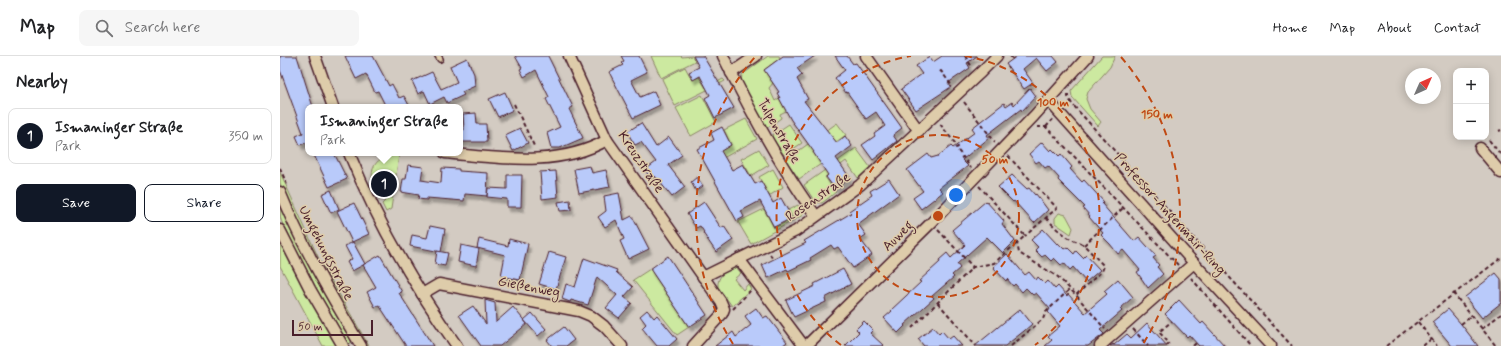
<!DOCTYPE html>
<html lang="en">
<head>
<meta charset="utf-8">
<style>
	:root { --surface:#fff; --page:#f6f6f6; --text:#202124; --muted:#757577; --line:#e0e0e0; --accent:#111827 }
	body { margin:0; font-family:Mynerve,sans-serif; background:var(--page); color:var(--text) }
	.controls { position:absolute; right:12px; top:12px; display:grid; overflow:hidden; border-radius:8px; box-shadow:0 2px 10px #0003 }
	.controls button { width:36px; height:36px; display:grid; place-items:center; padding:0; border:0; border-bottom:1px solid var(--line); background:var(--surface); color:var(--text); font:20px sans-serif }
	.compass { position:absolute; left:1125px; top:12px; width:36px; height:36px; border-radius:50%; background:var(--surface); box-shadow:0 2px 10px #0003; rotate:45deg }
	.scale { position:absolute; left:12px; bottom:10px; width:81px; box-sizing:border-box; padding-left:4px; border:2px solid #4a1f2b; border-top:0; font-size:11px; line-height:14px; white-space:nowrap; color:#4a1f2b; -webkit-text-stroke:3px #deccaa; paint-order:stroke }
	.you { position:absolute; left:676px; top:139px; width:14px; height:14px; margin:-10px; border:3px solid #fff; border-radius:50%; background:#1a73e8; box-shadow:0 0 0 6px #1a73e833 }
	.badge { display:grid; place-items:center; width:26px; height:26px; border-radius:50%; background:var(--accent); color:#fff; font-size:13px; font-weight:700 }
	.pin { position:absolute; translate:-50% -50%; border:2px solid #fff; box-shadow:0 1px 4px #0006 }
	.popup { position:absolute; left:25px; top:48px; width:158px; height:52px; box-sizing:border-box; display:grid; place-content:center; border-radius:8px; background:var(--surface); filter:drop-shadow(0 1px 3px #0005); font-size:13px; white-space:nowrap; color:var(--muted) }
	.popup b { font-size:15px; color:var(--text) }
	.popup::after { content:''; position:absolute; left:50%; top:100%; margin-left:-8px; border:8px solid transparent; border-top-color:var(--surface) }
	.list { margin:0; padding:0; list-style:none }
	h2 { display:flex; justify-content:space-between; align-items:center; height:52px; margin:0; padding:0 16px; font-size:17px }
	h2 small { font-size:13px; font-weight:400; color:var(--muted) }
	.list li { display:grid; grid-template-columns:26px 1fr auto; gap:12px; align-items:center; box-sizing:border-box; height:56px; margin:0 8px 8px; padding:0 8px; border:1px solid var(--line); border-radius:8px }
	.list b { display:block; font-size:15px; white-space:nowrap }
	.list p { margin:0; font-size:13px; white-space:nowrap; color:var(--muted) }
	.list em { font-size:13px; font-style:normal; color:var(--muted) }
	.actions { display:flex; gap:8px; padding:12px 16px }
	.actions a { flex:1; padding:9px 0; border:1px solid var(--accent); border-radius:8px; text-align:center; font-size:14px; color:var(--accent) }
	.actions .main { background:var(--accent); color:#fff }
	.icon { flex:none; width:22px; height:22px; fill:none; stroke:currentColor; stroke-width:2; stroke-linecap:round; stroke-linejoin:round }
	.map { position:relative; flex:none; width:1221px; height:290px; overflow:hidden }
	header { display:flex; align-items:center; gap:24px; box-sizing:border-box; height:56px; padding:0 20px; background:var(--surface); border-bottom:1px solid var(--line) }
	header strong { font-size:19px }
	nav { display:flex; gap:22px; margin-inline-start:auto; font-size:14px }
	.search { width:280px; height:36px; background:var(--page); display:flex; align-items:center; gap:10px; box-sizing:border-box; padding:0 14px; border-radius:8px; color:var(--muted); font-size:15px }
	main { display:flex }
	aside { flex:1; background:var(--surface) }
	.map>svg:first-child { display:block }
	.green { fill:#cce9a0; stroke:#8b8466 }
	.building { fill:#b9cafa; stroke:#4a1f2b; filter:url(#shadow) }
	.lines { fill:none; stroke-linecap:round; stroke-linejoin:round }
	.lane-casing { stroke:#4a1f2b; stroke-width:8 }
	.street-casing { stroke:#4a1f2b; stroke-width:13 }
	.path { stroke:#4a1f2b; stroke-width:2; stroke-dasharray:4 3; stroke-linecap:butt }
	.lane { stroke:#deccaa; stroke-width:5 }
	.street { stroke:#deccaa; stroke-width:10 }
	.ring { fill:none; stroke:#c04a14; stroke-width:2; stroke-dasharray:7 5 }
	.labels { text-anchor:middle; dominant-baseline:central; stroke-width:3; stroke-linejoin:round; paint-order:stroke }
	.street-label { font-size:14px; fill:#4a1f2b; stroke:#deccaa }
	.centre { fill:#c04a14; stroke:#deccaa; stroke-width:2 }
	.ring-label { font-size:12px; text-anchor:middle; font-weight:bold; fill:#c04a14; stroke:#deccaa; stroke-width:3; stroke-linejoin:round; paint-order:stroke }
</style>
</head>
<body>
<header>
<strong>Map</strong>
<div class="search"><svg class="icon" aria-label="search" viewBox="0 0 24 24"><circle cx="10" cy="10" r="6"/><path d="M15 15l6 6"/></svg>Search here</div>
<nav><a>Home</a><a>Map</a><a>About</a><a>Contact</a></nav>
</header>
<main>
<aside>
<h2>Nearby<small></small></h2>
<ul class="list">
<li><span class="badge">1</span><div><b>Ismaninger Straße</b><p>Park</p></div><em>350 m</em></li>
</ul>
<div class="actions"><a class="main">Save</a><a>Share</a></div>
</aside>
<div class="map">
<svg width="1221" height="290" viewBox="0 0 1221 290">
	<defs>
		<filter id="shadow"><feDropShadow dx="2.5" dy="4.5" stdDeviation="1" flood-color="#0004"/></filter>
	</defs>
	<rect width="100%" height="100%" fill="#d3cbc2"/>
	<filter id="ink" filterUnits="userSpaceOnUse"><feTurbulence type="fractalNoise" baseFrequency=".025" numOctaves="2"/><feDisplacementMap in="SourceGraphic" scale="8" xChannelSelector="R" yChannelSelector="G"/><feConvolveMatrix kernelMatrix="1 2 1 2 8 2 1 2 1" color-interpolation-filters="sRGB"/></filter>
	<g filter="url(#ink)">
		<g class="green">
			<path d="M371 0H401L402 1 412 0 415 5 381 22Z"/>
			<path d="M488 0H499L500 2 484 14 493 27 489 32 495 45 499 42 506 55 500 58 501 62 487 72 461 25 462 19Z"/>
			<path d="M822 0H835L830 11 808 36 806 43 810 53 821 66 818 70 792 41 791 35Z"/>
			<path d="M405 11 412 24 419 21 426 32 443 23 445 25 395 50 382 23Z"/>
			<path d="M422 39 436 66 411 80 396 52Z"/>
			<path d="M466 63 477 83 436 106 432 100 451 89 444 74Z"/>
			<path d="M557 67 566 79 556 86 553 82 533 96 541 108 519 123 506 104Z"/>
			<path d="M509 68 522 87 504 99 491 80Z"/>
			<path d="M576 92 590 111 578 122 566 105 545 121 556 136 542 147 535 146 524 129Z"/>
			<path d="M479 93 489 109 471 120 461 103Z"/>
			<path d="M108 99H119L111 153 106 156 102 148 105 145 102 139 99 140C90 123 87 108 108 99Z"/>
			<path d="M493 113 503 131 489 140 479 121Z"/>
			<path d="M0 116 39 203 89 290H84L55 241 6 142 0 127Z"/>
			<path d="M0 148 26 203 71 284V287L69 288C60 282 7 180 1 164 0 159 0 153 0 148Z"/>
			<path d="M518 149 523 159 471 188 458 166 484 153 494 172 512 163 508 154Z"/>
			<path d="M779 157 786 159 793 172 791 178 775 167V162Z"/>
			<path d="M0 182 57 290H43L0 210Z"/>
			<path d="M453 210 456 211 461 217 454 223 463 234 468 228 471 233 452 250 438 231C437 220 445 216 453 210Z"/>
			<path d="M370 213 409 271 397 279 353 224Z"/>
		</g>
		<g class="building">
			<path d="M0 0H17L33 51H28V86L20 89 16 80 23 77 0 14Z"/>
			<path d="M65 0H93L109 30 112 28 119 42 124 40 130 51H102L105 49 98 35 95 36 86 18 76 23Z"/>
			<path d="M235 0H268L293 51 289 53 303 82 280 92H271L267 77 280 71 266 43 269 41 256 14 244 21 240 13 242 12Z"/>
			<path d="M341 0H359L367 16 351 24 360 41 374 35 380 49 353 62 329 16 343 9 341 7 344 5Z"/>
			<path d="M413 0H423L454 52 435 62 425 42 430 39 420 20 413 24 409 16 419 11Z"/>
			<path d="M503 0H535L517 12 522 19 517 23 528 43 524 45 557 87 565 80 572 90 556 102 570 122 555 133 546 121 548 119 533 96H534L511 64 499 42H500L497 37 499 36 484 14Z"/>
			<path d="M555 0H567L573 8 576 7 622 72 613 79 617 85 593 104 582 89 595 80 594 78 605 70 596 56 586 63 567 36 566 37 555 22 565 14Z"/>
			<path d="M662 0H697L687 7 690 12 668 27 671 31 636 54 621 33 642 18 636 10 649 1 653 6Z"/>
			<path d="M737 0H773L778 6 767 15 756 2 743 13 753 27 744 33 726 8Z"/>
			<path d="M187 2 194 18 195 30 182 36 184 39 167 47 164 41 150 48 144 35 138 38 132 25 152 16 161 33 177 26 170 10Z"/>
			<path d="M750 32 756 40 742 55 741 53 707 79 709 82 682 104 688 110 659 132 663 136 641 153 633 142 643 135 627 114 648 98 651 102 658 100 671 90 673 92 695 76 692 72 724 47 726 50 732 46 734 49Z"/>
			<path d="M225 36 233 54 218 61 209 43Z"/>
			<path d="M196 57 197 68H206L207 86H180V74H184L183 58Z"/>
			<path d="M361 67 376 91 389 81 402 99 388 109 405 131 392 141 375 120 371 123 365 114 376 106 361 86 355 89 347 76Z"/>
			<path d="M442 71 451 89 441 95 452 114 463 108 475 128 481 125 493 147 501 142 512 162 494 171 480 145 461 155 464 161 457 165 417 93 434 84 431 77Z"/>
			<path d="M240 72 248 87 233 95 225 79Z"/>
			<path d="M762 86 770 95 772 93 779 100 781 98 792 111 790 113 802 126 804 124 824 146 822 148 854 185 859 181 876 200 873 202 879 209 877 211 883 218 868 232 857 216 860 214 843 194 838 198 830 188 821 179 823 177 809 161 810 160 803 152 805 151 778 124 779 122 768 110 765 112 759 105 756 107 749 98Z"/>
			<path d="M33 97H54L67 123 49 131Z"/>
			<path d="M128 109 143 111 141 124 161 127 162 112 179 113V115L208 117 207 140 185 138 184 145 147 142V144L138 143 139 139 121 136 123 123H126Z"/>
			<path d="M310 110 312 117 326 114 330 131 299 137 294 113Z"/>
			<path d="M276 115 278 141 262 143 260 116Z"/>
			<path d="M227 119H242L241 151H227V143L207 141 208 132 227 133Z"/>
			<path d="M732 119 747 133 749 132 755 139 756 138 768 154 754 167 734 145 733 146 718 131Z"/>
			<path d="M417 121 423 130 416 135 411 126Z"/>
			<path d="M609 123 619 138 578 168 586 179 580 183 592 199 573 212 558 191 554 193 551 189 530 202 531 204 508 215 507 213 488 222 482 209 526 187 524 185 571 157 569 155 592 139 590 135Z"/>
			<path d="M51 134 59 153 51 157 42 138Z"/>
			<path d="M339 137 344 164 352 160 369 193 348 203 340 185 344 183 336 164 325 171 318 161 326 155 324 140Z"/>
			<path d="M290 144 291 154 280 155 278 146Z"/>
			<path d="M706 145 724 165 722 168 735 185 723 197 707 181 677 208 680 212 672 219 674 221 652 240 654 242 624 269 625 270 618 277 604 262 612 255 611 254 641 226 639 225 660 206 659 204 667 197 671 202 685 189 672 174Z"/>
			<path d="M424 146 441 172 444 170 453 184 436 196 423 177 424 176 420 170 416 172 407 158Z"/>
			<path d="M74 147 89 178 72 186 57 155Z"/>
			<path d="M150 170 165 173 161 196 130 190 132 179 147 182Z"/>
			<path d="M763 173 777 188 778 187 784 193 787 191 794 198 796 195 803 202 806 199 820 214 806 226 793 211 790 214 784 207 781 209 774 202 771 205 765 199 762 201 755 194 758 191 751 184Z"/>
			<path d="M199 183 228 190 229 183 248 188 240 224 221 220 225 199 197 192Z"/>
			<path d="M73 186 85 208 72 215 67 206 72 203 65 190Z"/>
			<path d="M181 189 199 193 196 210 178 206Z"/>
			<path d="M157 195 168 197 165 210 155 208Z"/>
			<path d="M269 196 286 201 276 233 259 228Z"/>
			<path d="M727 198 745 219 749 216 756 224 758 221 765 228 768 225 775 233 778 230 787 240 788 238 805 257 827 238 824 235 838 223 853 241 840 253 842 255 820 274 824 278 808 290H765L772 284 768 280 780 270 768 256 770 253 756 237 753 239 746 232 742 236 735 228 733 230 727 223 726 225 713 211Z"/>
			<path d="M100 199 122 236 119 237 153 290H126L99 249 95 251 87 236 96 231 83 209Z"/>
			<path d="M388 200 427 259 409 271 370 213Z"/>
			<path d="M304 202 337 214 336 216 353 231 344 241 352 247 339 262 326 252 337 239 317 221 308 249 291 244 290 246 282 243 286 228 295 231Z"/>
			<path d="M563 213 571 228 545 242 546 246 514 261 506 244 535 230 534 228Z"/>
			<path d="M1216 217 1221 223V247L1202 262 1185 241Z"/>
			<path d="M205 244 215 247 216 266 233 251 247 268 220 290H201L179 259 193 250 206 268Z"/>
			<path d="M899 244 921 268 923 266 945 290H919L909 279 907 281 885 258Z"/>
			<path d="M476 252 483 262 487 260 507 286 502 290H435L453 276 456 281 471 269 465 260Z"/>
			<path d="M740 253 752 268 744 275 725 290H695Z"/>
			<path d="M1168 253 1181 268 1198 290H1172L1152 266Z"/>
			<path d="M367 254 374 262 377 259 397 283 389 290H377L362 272 366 268 360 260Z"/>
			<path d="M252 257 266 273 258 280 244 264Z"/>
			<path d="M584 265 593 274 590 277 604 290H565L579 276 576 273Z"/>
			<path d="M867 267 887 290H830L833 288 834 289 847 278 851 282Z"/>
			<path d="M284 271 294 284 286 290H272L267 284Z"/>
			<path d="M653 271 659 278 662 275 669 283 673 280 682 290H644L638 283Z"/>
		</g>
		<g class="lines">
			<defs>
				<path id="lane" d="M158 0 160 3"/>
				<g id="street">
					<path d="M35 0 53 51"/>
					<path d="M289 0 327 84 441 246 444 253 442 258 413 290"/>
					<path d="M443 0C470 55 500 110 536 160"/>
					<path d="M586 0 639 75"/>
					<path d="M451 17 476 0"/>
					<path d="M768 44 914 207 991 290"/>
					<path d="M1200 92 1221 117"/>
					<path d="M69 97C97 165 134 230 177 290"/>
					<path d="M165 97C219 102 278 112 327 84"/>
					<path d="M0 136C22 190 51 240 81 290"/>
					<path d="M0 174 30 233 63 290"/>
					<path d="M459 203 524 290"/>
					<path d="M423 221 516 175 580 129 701 16 717 0"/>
					<path d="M142 238 159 228 299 255 311 260 324 270 342 290"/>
					<path d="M526 290 651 167 754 60 808 0"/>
					<path d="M820 290 914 207"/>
				</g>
			</defs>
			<use href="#lane" class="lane-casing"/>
			<use href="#street" class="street-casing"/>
			<g class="path">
				<path d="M685 0 692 11"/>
				<path d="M730 0 733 3"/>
				<path d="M660 16 661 15 672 30"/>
				<path d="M788 38V41L792 48 1012 290"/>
				<path d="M684 46 715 86"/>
				<path d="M234 48 255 92"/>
				<path d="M660 68 678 91 676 92 683 101"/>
				<path d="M757 71H766L898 209"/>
				<path d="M766 71 773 63"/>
				<path d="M1219 75 1221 74"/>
				<path d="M1209 84 1221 99"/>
				<path d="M728 100 777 152 745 180"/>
				<path d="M681 102 683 101 691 112"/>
				<path d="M0 112 7 129"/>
				<path d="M699 130 745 180 737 187 739 197 778 221 796 239 825 273"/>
				<path d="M766 162 777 173 789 182 804 189 824 210 822 215 796 239"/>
				<path d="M658 174 693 211 714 207 737 187"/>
				<path d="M804 189 843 152"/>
				<path d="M490 198 493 204"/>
				<path d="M911 222 971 290"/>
				<path d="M1173 237 1216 290"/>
				<path d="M658 247 696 290"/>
				<path d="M453 253 471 234"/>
				<path d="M1138 266 1157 290"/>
				<path d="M1181 268 1191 260"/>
				<path d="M632 272 693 211"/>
				<path d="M853 273 868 290"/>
				<path d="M1202 273 1221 258"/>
				<path d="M731 290 763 263 766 256 790 233"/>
				<path d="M886 290 889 287 879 276 892 265"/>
				<path d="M913 290 916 287"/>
				<path d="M1106 290 1221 202"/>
				<path d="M1143 290 1151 283"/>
			</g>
			<use href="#lane" class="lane"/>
			<use href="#street" class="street"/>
		</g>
	</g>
	<g class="ring">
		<circle cx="658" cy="160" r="81"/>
		<path d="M561 289A162 162 0 0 1 631 0M685 0A162 162 0 0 1 755 289"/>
		<path d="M453 288A242 242 0 0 1 475 1M841 1A242 242 0 0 1 863 288"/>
	</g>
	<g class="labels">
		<g class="street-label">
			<text transform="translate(499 75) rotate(60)">Tulpenstraße</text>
			<text transform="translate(361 106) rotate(56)">Kreuzstraße</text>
			<text transform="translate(538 141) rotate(-35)">Rosenstraße</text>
			<text transform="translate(890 158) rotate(48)">Professor-Angermair-Ring</text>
			<text transform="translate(618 180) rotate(-45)">Auweg</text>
			<text transform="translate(46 197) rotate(63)">Umgehungsstraße</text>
			<text transform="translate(249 231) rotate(11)">Gießenweg</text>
		</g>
	</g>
	<circle cx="658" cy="160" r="6" class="centre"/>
	<g class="ring-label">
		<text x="773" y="50">100 m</text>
		<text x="877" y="62">150 m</text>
		<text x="715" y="107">50 m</text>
	</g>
</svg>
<div class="controls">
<button>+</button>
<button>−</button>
</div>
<svg class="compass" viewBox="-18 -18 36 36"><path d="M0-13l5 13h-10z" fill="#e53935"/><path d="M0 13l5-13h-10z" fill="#757577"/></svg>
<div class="scale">50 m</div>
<div class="you"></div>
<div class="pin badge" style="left:104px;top:128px">1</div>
<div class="popup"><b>Ismaninger Straße</b>Park</div>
</div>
</main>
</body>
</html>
